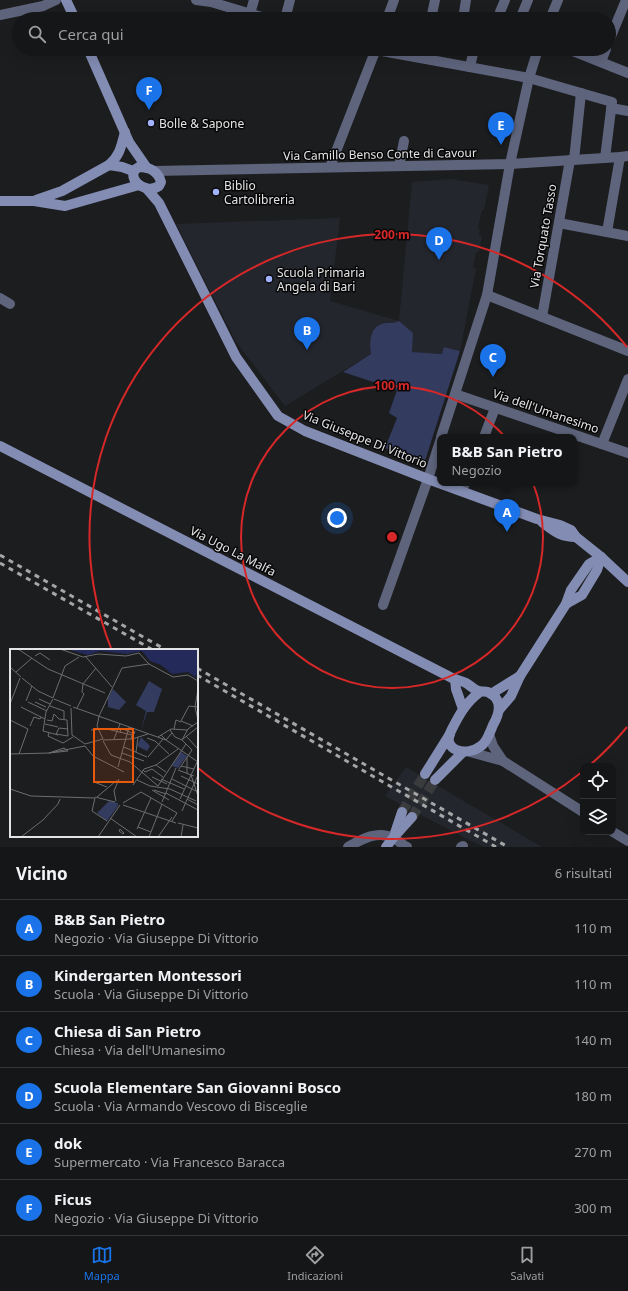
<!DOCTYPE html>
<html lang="it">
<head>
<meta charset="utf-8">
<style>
	:root { --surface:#151617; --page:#1e1f20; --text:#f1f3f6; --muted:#9d9fa1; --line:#343536; --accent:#1a73e8 }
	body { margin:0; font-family:"Noto Sans",sans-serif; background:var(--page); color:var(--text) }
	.controls { position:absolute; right:12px; bottom:12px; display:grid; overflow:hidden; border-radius:8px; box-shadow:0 4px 16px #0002 }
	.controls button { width:36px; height:36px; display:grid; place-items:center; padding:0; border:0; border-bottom:1px solid var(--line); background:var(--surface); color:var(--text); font:20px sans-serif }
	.you { position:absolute; left:337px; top:518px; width:14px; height:14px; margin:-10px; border:3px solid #fff; border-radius:50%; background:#1a73e8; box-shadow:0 0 0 6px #1a73e833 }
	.badge { display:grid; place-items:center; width:26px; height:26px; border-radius:50%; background:var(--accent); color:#fff; font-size:13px; font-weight:700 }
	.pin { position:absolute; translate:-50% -33px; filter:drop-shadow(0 1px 2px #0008) }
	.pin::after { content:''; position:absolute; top:21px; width:14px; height:12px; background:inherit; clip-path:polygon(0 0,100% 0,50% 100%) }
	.popup { position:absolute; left:437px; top:434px; width:140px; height:52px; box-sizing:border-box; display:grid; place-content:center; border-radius:8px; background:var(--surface); filter:drop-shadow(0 1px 3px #0005); font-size:13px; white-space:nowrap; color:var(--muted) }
	.popup b { font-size:15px; color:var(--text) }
	.popup::after { content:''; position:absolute; left:50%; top:100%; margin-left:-8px; border:8px solid transparent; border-top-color:var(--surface) }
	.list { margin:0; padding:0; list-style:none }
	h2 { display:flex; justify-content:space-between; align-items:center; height:52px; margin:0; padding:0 16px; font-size:17px }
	h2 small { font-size:13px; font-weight:400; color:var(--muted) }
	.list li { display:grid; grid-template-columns:26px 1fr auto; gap:12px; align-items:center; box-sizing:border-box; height:56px; padding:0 16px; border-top:1px solid var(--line) }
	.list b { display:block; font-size:15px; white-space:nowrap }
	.list p { margin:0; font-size:13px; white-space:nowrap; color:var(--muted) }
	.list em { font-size:13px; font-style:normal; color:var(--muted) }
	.icon { flex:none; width:22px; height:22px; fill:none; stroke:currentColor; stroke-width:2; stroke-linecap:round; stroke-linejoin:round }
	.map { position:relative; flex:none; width:628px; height:847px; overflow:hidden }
	.search { position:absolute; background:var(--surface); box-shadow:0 4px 16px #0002; left:12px; right:12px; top:12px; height:44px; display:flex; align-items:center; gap:10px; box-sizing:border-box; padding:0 14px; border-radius:22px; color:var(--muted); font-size:15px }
	.sheet { height:388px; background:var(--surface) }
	nav { display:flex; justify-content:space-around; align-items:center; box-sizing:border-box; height:56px; border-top:1px solid var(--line); background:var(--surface); font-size:11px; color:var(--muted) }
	nav a { display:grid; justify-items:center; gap:2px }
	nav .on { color:var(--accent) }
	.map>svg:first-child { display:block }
	.built { fill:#24262d }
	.green { fill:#333b5f }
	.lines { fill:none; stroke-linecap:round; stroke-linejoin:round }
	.secondary-tunnel { stroke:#3a3b3d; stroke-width:10; stroke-dasharray:10 5; stroke-linecap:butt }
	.street { stroke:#5e647c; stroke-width:10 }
	.secondary { stroke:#838cb3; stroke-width:10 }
	.rail { stroke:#a5a6a8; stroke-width:3; stroke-dasharray:5 5; stroke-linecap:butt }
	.ring { fill:none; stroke:#d62828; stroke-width:2 }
	.poi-dot { fill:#a2b2fd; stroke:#070708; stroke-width:1.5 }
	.labels { text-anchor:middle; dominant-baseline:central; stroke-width:3; stroke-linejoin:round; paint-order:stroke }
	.poi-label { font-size:12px; fill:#e4e4e6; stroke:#070708; text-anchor:start }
	.street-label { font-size:12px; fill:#e4e4e6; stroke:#070708 }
	.inset-road { fill:none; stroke:#6c6d6f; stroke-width:1 }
	.view { fill:#e8590c; fill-opacity:0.15; stroke:#e8590c; stroke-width:2 }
	.inset-edge { fill:none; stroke:#e4e4e6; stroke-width:2 }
	.centre { fill:#d62828; stroke:#070708; stroke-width:2 }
	.ring-label { font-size:12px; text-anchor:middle; font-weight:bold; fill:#d62828; stroke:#070708; stroke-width:3; stroke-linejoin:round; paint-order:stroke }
</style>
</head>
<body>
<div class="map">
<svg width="628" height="847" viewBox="0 0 628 847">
	<rect width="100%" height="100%" fill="#1c1d1f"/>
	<g class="built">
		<path d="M451 179 489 185 484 210H482L478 228 480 229 479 235 482 236 479 252H476L473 268 476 269 460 351 445 347 443 354 412 352 394 323H385L375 328 370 346 371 354 285 406 236 342 176 224 340 218 330 301 399 321 412 182Z"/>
		<path d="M406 767 542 847H484L465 838 385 796Z"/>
	</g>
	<path class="green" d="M399 321 413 333 412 352 442 354 444 347 460 351 424 464 385 448 397 418 389 413 397 390 343 372 371 354C369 341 370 325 386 323 391 323 395 323 399 321Z"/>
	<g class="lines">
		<g class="secondary-tunnel">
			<path d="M402 812 425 774"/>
			<path d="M412 817 435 780"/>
		</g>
		<g class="street">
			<path d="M196 0 211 2 268 19"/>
			<path d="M500 12 505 0"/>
			<path d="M250 14 254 0"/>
			<path d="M0 15 43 6 56 0"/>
			<path d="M285 19 290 0"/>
			<path d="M387 19 394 0"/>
			<path d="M431 19 435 0"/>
			<path d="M463 19 466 0"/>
			<path d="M520 19 528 0"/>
			<path d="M550 19 558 0"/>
			<path d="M609 41 626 0"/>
			<path d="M371 49 529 78 612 102 605 158"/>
			<path d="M568 49 628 73"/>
			<path d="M601 62 606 49"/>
			<path d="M470 67 474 49"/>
			<path d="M611 108 628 111"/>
			<path d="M574 160 581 93"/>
			<path d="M399 166 404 141"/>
			<path d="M330 167 376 49"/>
			<path d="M154 171 510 164 620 157 628 156"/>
			<path d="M559 223 628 236"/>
			<path d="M607 232 620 157"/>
			<path d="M487 295 628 351"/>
			<path d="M0 298 10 304"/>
			<path d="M542 317 570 160"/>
			<path d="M455 394 628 453"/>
			<path d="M441 437 487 295 510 164 529 78 538 49"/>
			<path d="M484 437 495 408"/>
			<path d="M602 444 628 379"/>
			<path d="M462 491 465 483"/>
			<path d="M383 605 428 479 440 441"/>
			<path d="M470 752 503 761 493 746 489 734"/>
			<path d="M503 761 583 812"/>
			<path d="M613 832 628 841"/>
			<path d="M348 847C362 839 377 830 394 838 398 840 402 845 407 847"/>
			<path d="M461 847 463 846"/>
		</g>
		<g class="secondary">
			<path d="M66 0 75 19"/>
			<path d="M88 49 129 142 147 168"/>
			<path d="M109 165C120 155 121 147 125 132"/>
			<path d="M139 167C149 167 158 171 161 182L159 186C144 196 123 175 139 167Z"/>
			<path d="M147 189 159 203 236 357 278 416 305 431 428 479 537 519 560 525 571 530 576 537 601 557 628 582"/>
			<path d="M36 200 62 191 109 165 122 167 133 171"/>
			<path d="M0 201H34L65 206 139 185"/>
			<path d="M0 446 454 679C458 680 462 681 466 683 470 685 474 690 479 691 482 692 485 691 488 692 503 699 500 713 493 725 490 732 487 742 481 746 467 757 441 751 451 731 459 715 466 702 480 692"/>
			<path d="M542 522C554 531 560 537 576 537"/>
			<path d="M566 604 582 595 597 570 601 557"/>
			<path d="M520 676 566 604 571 590 589 564 601 557"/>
			<path d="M455 679 456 689 463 709"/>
			<path d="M491 694 520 676 511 696 499 710"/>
			<path d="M425 774 450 734"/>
			<path d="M435 780 463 752"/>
			<path d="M395 833 402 812"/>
			<path d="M386 847 393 838 412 817"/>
		</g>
		<g class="rail">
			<path d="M0 555 166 650"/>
			<path d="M0 563 153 650"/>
			<path d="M197 668 508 847"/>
			<path d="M197 675 496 847"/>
		</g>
	</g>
	<g class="ring">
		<circle cx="392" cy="537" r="151"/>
		<path d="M627 727A302 302 0 0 1 590 765M582 772A302 302 0 0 1 198 768M111 648A302 302 0 0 1 627 347"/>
	</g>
	<g class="poi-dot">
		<circle cx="151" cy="123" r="4"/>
		<circle cx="216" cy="192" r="4"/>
		<circle cx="269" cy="279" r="4"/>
	</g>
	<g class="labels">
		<g class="poi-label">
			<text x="159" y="123">Bolle &amp; Sapone</text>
			<text x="224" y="185">Biblio<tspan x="224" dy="14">Cartolibreria</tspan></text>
			<text x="277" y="272">Scuola Primaria<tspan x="277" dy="14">Angela di Bari</tspan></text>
		</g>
		<g class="street-label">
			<text transform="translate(380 154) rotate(-1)">Via Camillo Benso Conte di Cavour</text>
			<text transform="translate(543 236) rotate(-80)">Via Torquato Tasso</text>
			<text transform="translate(546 411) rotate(19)">Via dell'Umanesimo</text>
			<text transform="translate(365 439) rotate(22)">Via Giuseppe Di Vittorio</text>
			<text transform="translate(233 551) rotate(27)">Via Ugo La Malfa</text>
		</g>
	</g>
	<g transform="translate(10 649)">
		<rect width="188" height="188" fill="#1c1d1f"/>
		<path d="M139 32 152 40 144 63H137L131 81 136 62 126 56ZM103 40 116 53 109 61 98 58V49ZM131 88 140 97 137 102 127 97ZM171 103 177 107 168 119 162 117ZM99 152 108 154V157L97 172 87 164Z" fill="#333b5f"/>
		<path d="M56 0H188V27L185 26 188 30 178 23 162 25 151 16 140 12 132 2 117 5 90 2 78 6Z" fill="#242b5b"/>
		<path class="inset-road" d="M8 0 38 20 95 44M50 0 73 8 88 5 116 7 129 4 139 15M25 7 30 4 40 11M76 8 102 38M0 18 11 28M6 23 22 9M12 29 28 42 43 49M188 40 185 58 188 71M43 49 55 17 69 8M29 50 40 55M43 50 36 63 33 82 48 86M44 50 61 57M16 52 22 37M18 53 37 62M25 53 36 58M0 55 10 29M40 57 54 62V70M11 58 35 70M63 58 156 91 188 113M61 59 62 86M67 59 74 45 72 43 73 35 86 19M0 71 18 80 9 105M37 71 42 72 44 65 49 70 57 71 58 87 46 85 49 79 58 80M35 75 48 78M20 77 24 68 30 70 31 68M183 77 171 72 179 57 188 58M164 80 166 71 171 73M81 81 97 80 122 86 121 90M160 81 165 88 172 91M39 84 38 87 53 94 63 88M110 84 111 79 124 85 125 82M62 86 75 95M151 86 156 91 162 84M176 87 188 100M148 88 161 80 177 81M137 89 145 92 159 105M93 90 87 77 89 67 112 19 139 15 163 28 178 26 188 32M104 90 110 75M173 90 188 78M93 91 122 90 138 85M172 91 178 80 188 73M172 91 182 101 178 107M93 92 101 106 120 113 148 137M75 95 93 90M75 97 83 107 114 123M114 98 137 108M54 99 58 102 39 104ZM126 103 128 88M112 104 134 112M0 105 39 104 75 97M138 108 153 90M146 116 156 123M171 117 184 120M108 118 119 78M169 120 178 107M133 121 135 123 142 120 153 128M168 121 184 127M177 124V108M181 126 188 147M171 127 188 135M142 128 157 135M151 130 174 140M162 130 188 143M127 131 140 137 160 140 186 152M84 133 97 138M123 136 134 120 146 116 168 100M148 137 176 95M0 140 21 147 85 149M142 141 159 151M144 141 156 145M156 144 188 161M85 148 105 153M87 148 106 132 113 133M85 149 82 162 97 172M170 150 188 111M177 150 188 156M106 152 104 142 109 130M152 153 166 119M113 154 131 143 167 164 162 172M113 156 166 174M172 162 188 126M100 169 127 188M168 174 188 179M128 178 141 183M110 180 114 184 113 185 109 182ZM127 180 141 149M11 188 33 171 48 155 50 150M88 188 110 156M139 188 152 155M148 188 162 168M171 188 173 176"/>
		<path class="view" d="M84 80H123V133H84Z"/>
		<rect width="188" height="188" class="inset-edge"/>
	</g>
	<circle cx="392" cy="537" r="6" class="centre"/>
	<g class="ring-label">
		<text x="392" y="239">200 m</text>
		<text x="392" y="390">100 m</text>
	</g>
</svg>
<div class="controls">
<button><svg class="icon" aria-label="locate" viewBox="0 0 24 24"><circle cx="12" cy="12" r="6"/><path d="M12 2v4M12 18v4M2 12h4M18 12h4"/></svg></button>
<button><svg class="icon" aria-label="layers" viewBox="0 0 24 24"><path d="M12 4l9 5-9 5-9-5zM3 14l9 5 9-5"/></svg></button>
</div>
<div class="you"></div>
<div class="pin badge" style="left:507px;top:532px">A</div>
<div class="popup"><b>B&amp;B San Pietro</b>Negozio</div>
<div class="pin badge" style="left:307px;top:350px">B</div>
<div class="pin badge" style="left:493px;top:377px">C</div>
<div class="pin badge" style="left:439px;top:260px">D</div>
<div class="pin badge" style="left:501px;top:145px">E</div>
<div class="pin badge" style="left:149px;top:110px">F</div>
<div class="search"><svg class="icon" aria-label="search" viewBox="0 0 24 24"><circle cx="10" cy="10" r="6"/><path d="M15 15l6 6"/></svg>Cerca qui</div>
</div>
<section class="sheet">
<h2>Vicino<small>6 risultati</small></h2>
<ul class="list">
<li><span class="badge">A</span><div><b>B&amp;B San Pietro</b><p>Negozio · Via Giuseppe Di Vittorio</p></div><em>110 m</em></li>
<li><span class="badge">B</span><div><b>Kindergarten Montessori</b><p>Scuola · Via Giuseppe Di Vittorio</p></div><em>110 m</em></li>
<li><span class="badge">C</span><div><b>Chiesa di San Pietro</b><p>Chiesa · Via dell'Umanesimo</p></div><em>140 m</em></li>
<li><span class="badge">D</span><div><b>Scuola Elementare San Giovanni Bosco</b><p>Scuola · Via Armando Vescovo di Bisceglie</p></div><em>180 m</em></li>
<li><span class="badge">E</span><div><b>dok</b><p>Supermercato · Via Francesco Baracca</p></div><em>270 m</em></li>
<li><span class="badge">F</span><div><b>Ficus</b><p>Negozio · Via Giuseppe Di Vittorio</p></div><em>300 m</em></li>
</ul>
</section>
<nav>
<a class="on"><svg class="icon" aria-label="map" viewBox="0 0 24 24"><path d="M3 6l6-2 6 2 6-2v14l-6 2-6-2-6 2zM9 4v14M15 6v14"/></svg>Mappa</a>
<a><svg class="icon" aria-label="directions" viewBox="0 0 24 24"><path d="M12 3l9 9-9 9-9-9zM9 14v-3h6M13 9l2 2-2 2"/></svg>Indicazioni</a>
<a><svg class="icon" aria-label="saved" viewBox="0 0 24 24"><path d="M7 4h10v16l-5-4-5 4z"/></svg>Salvati</a>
</nav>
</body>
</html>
